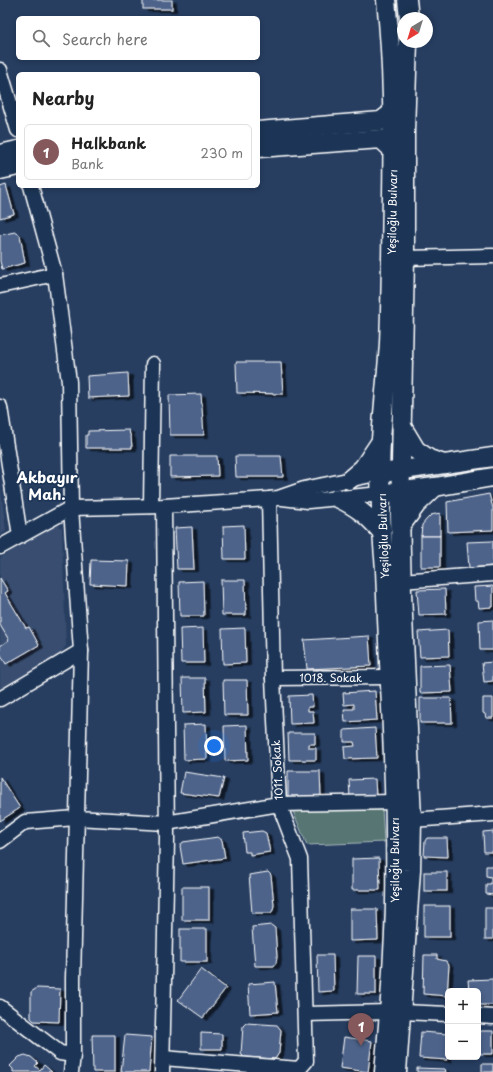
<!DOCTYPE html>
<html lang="en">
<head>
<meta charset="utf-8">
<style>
	:root { --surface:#fff; --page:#f6f6f6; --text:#222; --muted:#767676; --line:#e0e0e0; --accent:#85585c }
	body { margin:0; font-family:"Playpen Sans",sans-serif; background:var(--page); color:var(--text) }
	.controls { position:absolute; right:12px; bottom:12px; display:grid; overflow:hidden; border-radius:6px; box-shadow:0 2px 6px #0003 }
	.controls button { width:36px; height:36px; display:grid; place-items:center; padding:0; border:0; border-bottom:1px solid var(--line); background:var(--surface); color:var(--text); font:20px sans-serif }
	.compass { position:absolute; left:397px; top:12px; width:36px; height:36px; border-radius:50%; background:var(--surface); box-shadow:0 2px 6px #0003; rotate:218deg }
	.you { position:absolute; left:214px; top:746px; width:14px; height:14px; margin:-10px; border:3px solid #fff; border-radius:50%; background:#1a73e8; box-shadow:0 0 0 6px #1a73e833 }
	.badge { display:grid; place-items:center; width:26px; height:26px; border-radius:50%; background:var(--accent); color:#fff; font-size:13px; font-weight:700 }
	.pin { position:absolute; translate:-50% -33px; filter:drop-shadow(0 1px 2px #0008) }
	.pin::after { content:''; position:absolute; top:21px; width:14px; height:12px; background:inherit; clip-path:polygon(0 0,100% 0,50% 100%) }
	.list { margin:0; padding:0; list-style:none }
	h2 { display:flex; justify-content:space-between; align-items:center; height:52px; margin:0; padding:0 16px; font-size:17px }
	h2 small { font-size:13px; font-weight:400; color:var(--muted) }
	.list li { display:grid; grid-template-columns:26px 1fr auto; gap:12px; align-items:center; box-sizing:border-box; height:56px; margin:0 8px 8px; padding:0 8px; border:1px solid var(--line); border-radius:6px }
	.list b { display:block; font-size:15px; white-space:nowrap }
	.list p { margin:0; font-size:13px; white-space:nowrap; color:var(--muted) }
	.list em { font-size:13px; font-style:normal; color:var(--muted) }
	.icon { flex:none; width:22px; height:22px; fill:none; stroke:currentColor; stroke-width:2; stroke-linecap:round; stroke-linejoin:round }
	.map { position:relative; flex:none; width:493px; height:1072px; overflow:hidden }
	.search { position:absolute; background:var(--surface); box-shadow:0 2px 6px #0003; left:16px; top:16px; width:244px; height:44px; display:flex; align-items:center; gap:10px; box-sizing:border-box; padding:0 14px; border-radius:6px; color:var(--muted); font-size:15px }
	.panel { position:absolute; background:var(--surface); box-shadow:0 2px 6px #0003; left:16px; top:72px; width:244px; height:116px; border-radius:6px }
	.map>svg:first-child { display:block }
	.built { fill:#374d70 }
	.green { fill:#567573; stroke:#aabab9 }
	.building { fill:#4e638a; stroke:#fff; filter:url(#shadow) }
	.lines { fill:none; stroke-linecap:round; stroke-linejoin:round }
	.minor-casing { stroke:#fff; stroke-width:17 }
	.major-casing { stroke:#fff; stroke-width:21 }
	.minor { stroke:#1d3557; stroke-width:14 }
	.major { stroke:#1d3557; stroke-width:18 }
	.labels { text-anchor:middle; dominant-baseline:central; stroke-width:3.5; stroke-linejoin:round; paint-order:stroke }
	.street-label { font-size:11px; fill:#fff; stroke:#1d3557 }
	.district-label { font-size:15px; font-weight:bold; fill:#fff; stroke:#1d3557 }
</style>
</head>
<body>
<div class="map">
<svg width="493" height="1072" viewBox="0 0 493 1072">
	<defs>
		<filter id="shadow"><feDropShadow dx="4.5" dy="2.5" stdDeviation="0" flood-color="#0009"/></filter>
	</defs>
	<rect width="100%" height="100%" fill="#273e61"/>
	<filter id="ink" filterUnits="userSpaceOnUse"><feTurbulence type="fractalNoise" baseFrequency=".025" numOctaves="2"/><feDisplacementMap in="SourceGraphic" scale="8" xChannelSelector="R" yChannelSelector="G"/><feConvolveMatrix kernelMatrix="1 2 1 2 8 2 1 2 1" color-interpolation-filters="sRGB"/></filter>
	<g filter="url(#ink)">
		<g class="built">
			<path d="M0 482 6 531 0 535Z"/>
			<path d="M56 523 62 528 66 646 58 657 0 690V558Z"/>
		</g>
		<path class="green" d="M382 808 384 842 307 845 292 809Z"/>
		<g class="building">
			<rect x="143" y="0" width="29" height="9"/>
			<path d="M6 185 14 214 0 218V187Z"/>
			<path d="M15 232 20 235 25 263 2 269 0 261V235Z"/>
			<path d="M236 362H281L283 394 237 393Z"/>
			<path d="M128 373 129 396 88 398 87 376Z"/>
			<path d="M201 394 204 435H170L169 395Z"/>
			<path d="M129 430 130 435 131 436 132 448H86V435H88V431Z"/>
			<path d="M170 456H217L218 476 170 477Z"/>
			<path d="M235 456H281L283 477H236Z"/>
			<path d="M489 494 493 508V530L448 532 447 502Z"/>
			<path d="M440 513V536H421L422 525 426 520 431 515Z"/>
			<path d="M244 525 245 559H224L223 526Z"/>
			<path d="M192 527 194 569H177L175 528Z"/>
			<rect x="421" y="536" width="19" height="31"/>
			<path d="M493 541V566L469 568 467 542Z"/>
			<path d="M91 560 129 561 128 586 90 584Z"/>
			<path d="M0 578 8 591 5 593 26 628 29 627 39 645 6 664 0 653V646L9 640 0 625Z"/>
			<path d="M221 580H245L246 615H222Z"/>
			<path d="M203 581 204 616H180L179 582Z"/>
			<path d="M493 586V607L479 608 478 601H475L474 587Z"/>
			<path d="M445 589 446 614 419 615 417 590Z"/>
			<path d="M493 620V650H480L479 621Z"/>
			<path d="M203 628 204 663H181L180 629Z"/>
			<path d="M245 628 246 663 223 664 222 629Z"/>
			<path d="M448 630 449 656 420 657 418 632Z"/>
			<path d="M369 636 371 666 307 669 304 640Z"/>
			<path d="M493 662V681L484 682 482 663Z"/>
			<path d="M450 665 452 692 420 693V666Z"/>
			<path d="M182 678H205L206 712 183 713Z"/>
			<path d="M223 680H247L248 715H224Z"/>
			<path d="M375 691 377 720 345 722 344 709H354V704L344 705 343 693Z"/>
			<path d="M312 695 313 707H308V711H313L314 723 290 724 289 696Z"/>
			<path d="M420 698H451L452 723H420Z"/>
			<path d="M483 698H493V718H486L485 714 483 713Z"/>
			<path d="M206 724 207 759 184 760 183 725Z"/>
			<path d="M247 725 248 760 225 761 224 726Z"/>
			<path d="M375 728 377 758 345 759 344 747 355 746 354 742H344V730Z"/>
			<path d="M288 733H315V744H309V748H316V760H289Z"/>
			<path d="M288 771H320L321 797H288Z"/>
			<path d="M184 772 224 778 219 798 180 793Z"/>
			<path d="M0 777 20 808 0 821Z"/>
			<path d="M375 779 376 797 350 798 349 780Z"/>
			<path d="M262 831 266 833 270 852 250 855V852H245L243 833Z"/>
			<path d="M493 831V852H484L483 832Z"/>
			<path d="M218 837 222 840 225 858 183 864 180 846 183 842Z"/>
			<path d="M427 838H447L448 857 424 856 425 841Z"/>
			<path d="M379 858 380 890H352V859Z"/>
			<path d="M486 866H493V895L486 894V884H491V877L486 876Z"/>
			<path d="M268 872 271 875 274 905 273 910 271 913H252L249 875Z"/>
			<rect x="424" y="872" width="23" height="19"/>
			<rect x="182" y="887" width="27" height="33"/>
			<rect x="424" y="906" width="26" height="31"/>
			<rect x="485" y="908" width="8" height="31"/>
			<path d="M350 909H377L378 940 350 941Z"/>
			<path d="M271 925 275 928 277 957 276 963 274 966H255L252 927Z"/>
			<rect x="180" y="929" width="27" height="33"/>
			<path d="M317 955H333L334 991 318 992Z"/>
			<path d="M424 955H437V959L446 961 449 965 447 996 423 994Z"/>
			<path d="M358 956H376V994H357Z"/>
			<path d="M201 969 226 988 203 1018 178 1000Z"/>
			<path d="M493 979V1005H478V991H469L468 980Z"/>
			<path d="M275 982 278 1012 250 1014 248 984Z"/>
			<path d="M37 988 60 989 59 1022 34 1021 31 1018V992Z"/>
			<path d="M246 1023 277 1025 281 1030 279 1053 275 1059 244 1057 241 1054 243 1026Z"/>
			<path d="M480 1031H493V1054H481L479 1051Z"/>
			<path d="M421 1032 448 1034 447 1060 419 1058Z"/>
			<path d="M201 1033 222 1034V1049H201Z"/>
			<path d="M92 1035H115V1072H93Z"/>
			<path d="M125 1035 152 1037 149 1072H121Z"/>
			<path d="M344 1037 372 1041 368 1072 340 1068Z"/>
			<path d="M25 1055 31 1057 38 1063 35 1066 40 1070 44 1065 52 1072H13V1069L10 1066 19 1057Z"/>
			<rect x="482" y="1064" width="11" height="8"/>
			<path d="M417 1068 445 1069 446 1072H417Z"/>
		</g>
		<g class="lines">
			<defs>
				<g id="minor">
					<path d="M0 70 18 130"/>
					<path d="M31 186 55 274 69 382 71 508 81 651 73 979V1055L71 1072"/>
					<path d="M405 258 493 256"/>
					<path d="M0 286 55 274"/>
					<path d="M0 407 20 536"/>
					<path d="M282 498 308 501 381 494"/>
					<path d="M151 506 153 364"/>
					<path d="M0 547 71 508 164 506 269 499 278 498 304 489 381 473"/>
					<path d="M401 581 493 574"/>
					<path d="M273 678 389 677"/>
					<path d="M0 699 81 651"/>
					<path d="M412 820 493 814"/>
					<path d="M0 841 25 822 76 818 166 823 279 804 394 802"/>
					<path d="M0 1007 60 1053 73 1055"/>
					<path d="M402 1012 448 1014"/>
					<path d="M305 1014 389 1012"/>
					<path d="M478 1016 493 1017"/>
					<path d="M163 1058 299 1069 306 1061 300 859 279 804 273 678 269 499"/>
					<path d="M162 1072 167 839 164 506"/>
				</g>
				<g id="major">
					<path d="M407 0 409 18"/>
					<path d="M258 131 381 121 393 112"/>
					<path d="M258 148 381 139 393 150"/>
					<path d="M0 154 18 150"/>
					<path d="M0 170 18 166"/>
					<path d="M401 425 416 450 429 459 444 464"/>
					<path d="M389 472 493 457"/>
					<path d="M349 480 363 468 381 441"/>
					<path d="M388 493 435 487 493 477"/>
					<path d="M338 498C357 507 367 515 381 531"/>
					<path d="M400 527 416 505 435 487"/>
					<path d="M384 1072C389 1016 394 959 395 903 397 792 389 680 385 569 381 526 379 483 381 440 383 408 387 376 389 343 391 294 391 245 392 196 393 130 393 65 386 0"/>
					<path d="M397 1072 411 870 412 820 402 593 400 514 405 258V131L408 42"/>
				</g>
			</defs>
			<use href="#minor" class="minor-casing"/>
			<use href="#major" class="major-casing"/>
			<use href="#minor" class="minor"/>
			<use href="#major" class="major"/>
		</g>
	</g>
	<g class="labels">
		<g class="street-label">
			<text transform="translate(392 212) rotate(-89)">Yeşiloğlu Bulvarı</text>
			<text transform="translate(383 536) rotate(-92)">Yeşiloğlu Bulvarı</text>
			<text x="331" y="677">1018. Sokak</text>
			<text transform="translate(277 770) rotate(-93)">1011. Sokak</text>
			<text transform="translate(394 860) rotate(-90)">Yeşiloğlu Bulvarı</text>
		</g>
		<g class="district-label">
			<text x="47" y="476">Akbayır<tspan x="47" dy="17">Mah.</tspan></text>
		</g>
	</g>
</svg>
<div class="controls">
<button>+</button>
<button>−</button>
</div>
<svg class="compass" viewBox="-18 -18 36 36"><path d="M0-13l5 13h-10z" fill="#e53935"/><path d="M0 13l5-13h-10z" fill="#767676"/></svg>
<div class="you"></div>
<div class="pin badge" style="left:361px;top:1046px">1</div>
<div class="search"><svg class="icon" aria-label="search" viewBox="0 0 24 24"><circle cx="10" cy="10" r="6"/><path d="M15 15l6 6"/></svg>Search here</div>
<section class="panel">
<h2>Nearby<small></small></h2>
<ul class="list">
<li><span class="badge">1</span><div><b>Halkbank</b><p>Bank</p></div><em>230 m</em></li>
</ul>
</section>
</div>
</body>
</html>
